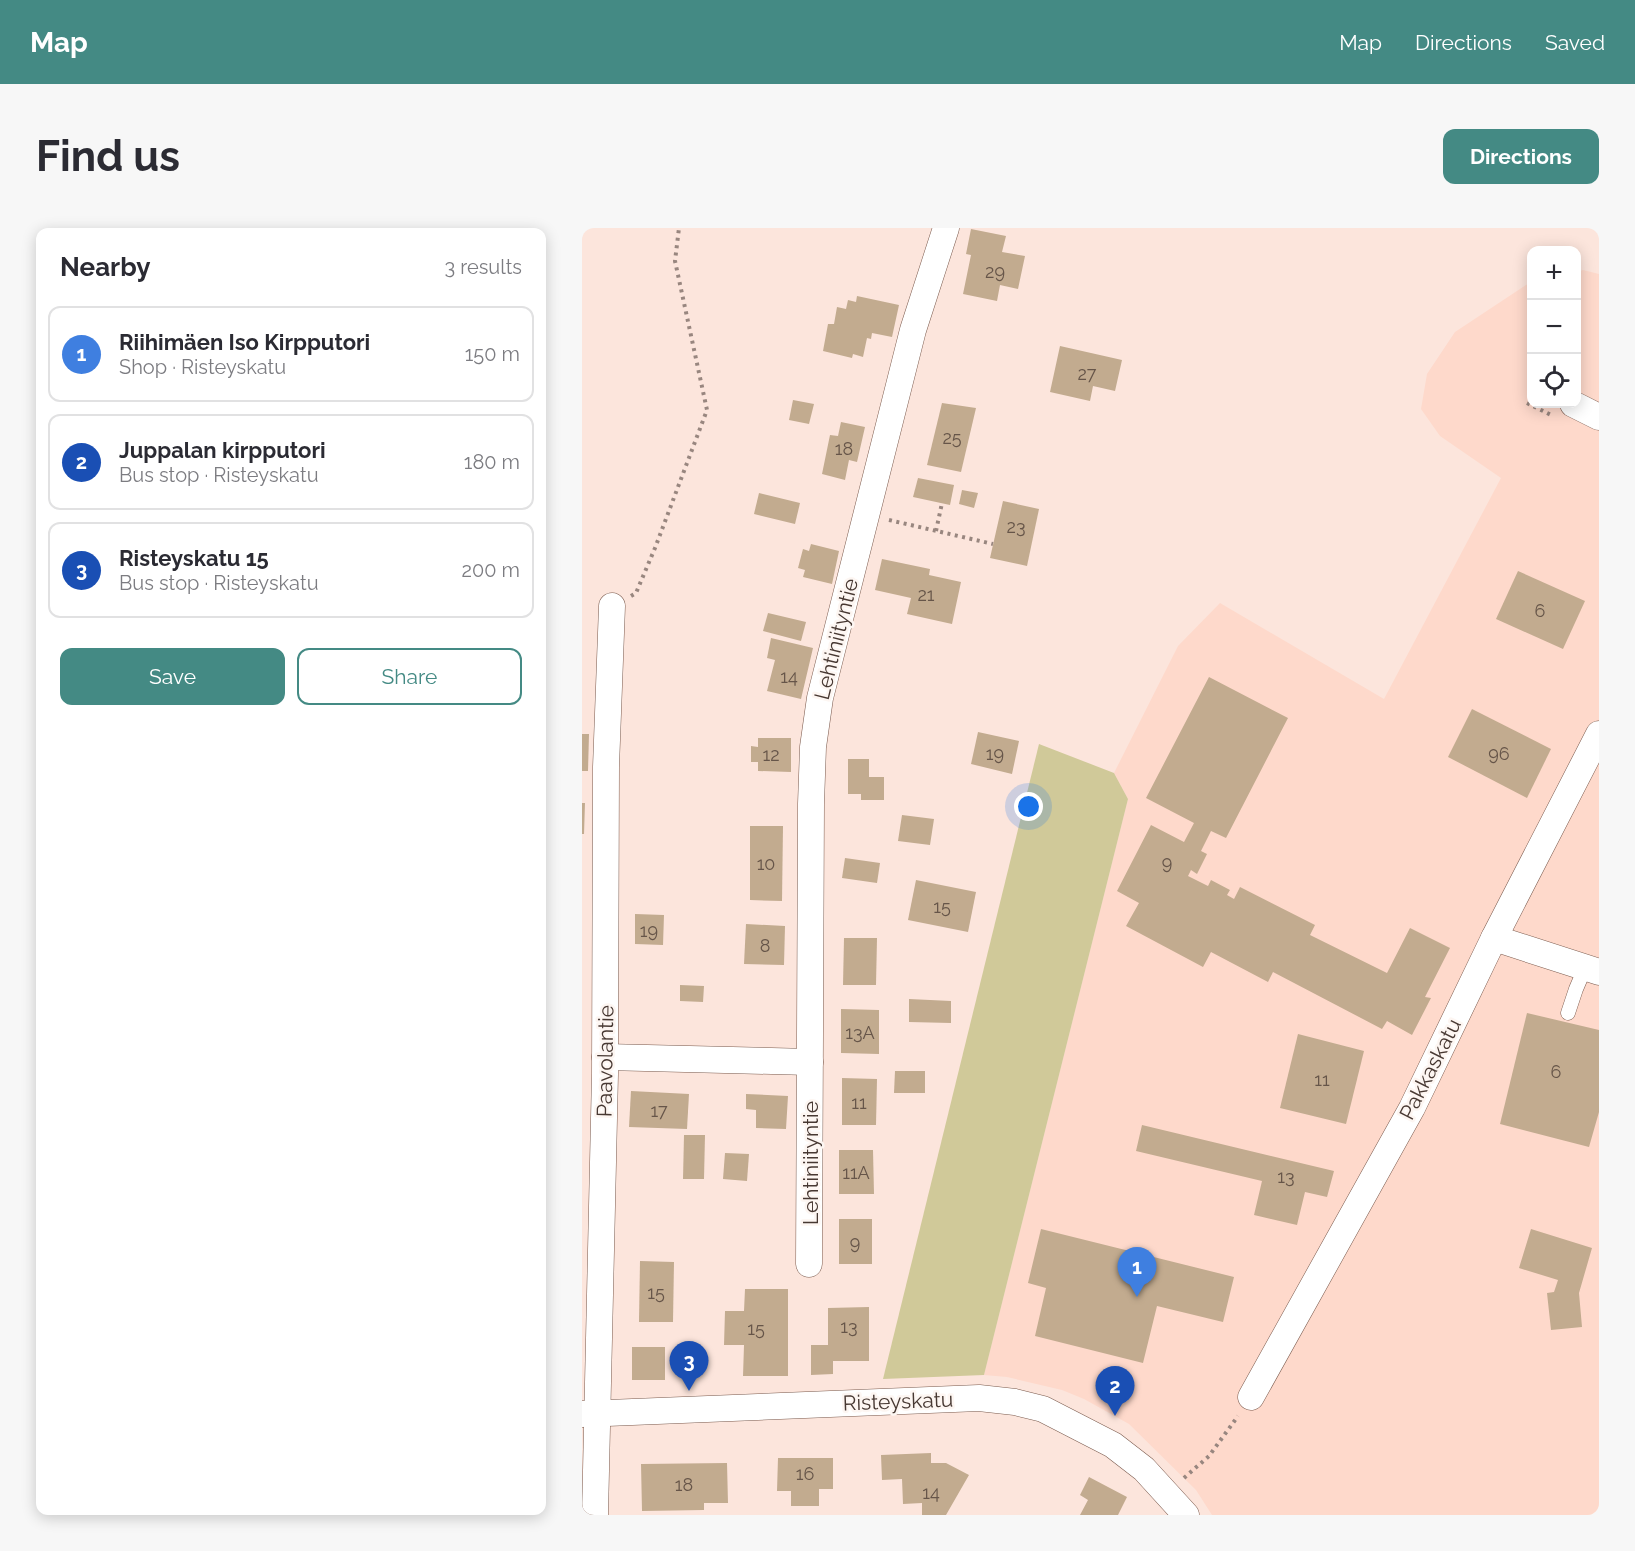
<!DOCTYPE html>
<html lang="en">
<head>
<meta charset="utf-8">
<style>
	:root { --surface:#fff; --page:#f7f7f7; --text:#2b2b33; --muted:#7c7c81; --line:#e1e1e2; --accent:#448a84 }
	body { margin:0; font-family:Raleway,sans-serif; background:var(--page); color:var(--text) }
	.controls { position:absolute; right:18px; top:18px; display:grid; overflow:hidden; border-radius:12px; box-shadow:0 3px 15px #0003 }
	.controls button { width:54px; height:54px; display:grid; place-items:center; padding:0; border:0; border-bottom:2px solid var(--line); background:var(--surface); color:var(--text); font:30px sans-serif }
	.you { position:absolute; left:447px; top:579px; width:21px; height:21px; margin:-15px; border:4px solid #fff; border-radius:50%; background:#1a73e8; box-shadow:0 0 0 9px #1a73e833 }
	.badge { display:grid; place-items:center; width:39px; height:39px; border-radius:50%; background:var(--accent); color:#fff; font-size:20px; font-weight:700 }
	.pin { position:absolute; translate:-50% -50px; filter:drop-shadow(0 2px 3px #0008) }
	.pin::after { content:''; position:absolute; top:32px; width:21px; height:18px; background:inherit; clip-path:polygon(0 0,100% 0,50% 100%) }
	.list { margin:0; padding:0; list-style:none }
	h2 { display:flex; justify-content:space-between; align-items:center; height:78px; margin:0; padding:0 24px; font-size:26px }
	h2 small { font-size:20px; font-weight:400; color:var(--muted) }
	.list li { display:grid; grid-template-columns:39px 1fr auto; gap:18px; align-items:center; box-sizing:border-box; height:96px; margin:0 12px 12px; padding:0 12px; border:2px solid var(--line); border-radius:12px }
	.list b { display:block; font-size:22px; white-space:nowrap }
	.list p { margin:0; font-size:20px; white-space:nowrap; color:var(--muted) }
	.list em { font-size:20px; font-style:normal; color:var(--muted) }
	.actions { display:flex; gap:12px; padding:18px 24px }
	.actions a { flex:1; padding:14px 0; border:2px solid var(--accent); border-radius:12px; text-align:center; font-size:21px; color:var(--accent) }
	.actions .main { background:var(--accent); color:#fff }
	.icon { flex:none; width:33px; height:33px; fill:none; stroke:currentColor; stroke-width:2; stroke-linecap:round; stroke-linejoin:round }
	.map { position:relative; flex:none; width:1017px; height:1287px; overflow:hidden; border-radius:12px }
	header { display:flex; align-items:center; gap:36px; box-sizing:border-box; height:84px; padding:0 30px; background:var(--accent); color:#fff }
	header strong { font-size:28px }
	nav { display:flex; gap:33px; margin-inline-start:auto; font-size:21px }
	.intro { display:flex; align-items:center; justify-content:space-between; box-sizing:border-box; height:144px; padding:0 36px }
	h1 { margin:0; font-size:42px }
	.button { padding:15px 27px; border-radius:12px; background:var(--accent); color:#fff; font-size:21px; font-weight:700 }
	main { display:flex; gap:36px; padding:0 36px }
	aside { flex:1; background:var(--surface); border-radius:12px; box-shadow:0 3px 15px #0003 }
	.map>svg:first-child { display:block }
	.built { fill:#fed9cb }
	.green { fill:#d0c999 }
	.building { fill:#c2ab8f }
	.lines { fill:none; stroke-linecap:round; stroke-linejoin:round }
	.service-casing { stroke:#7b5b4e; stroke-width:15 }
	.minor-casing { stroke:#7b5b4e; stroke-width:27 }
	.path { stroke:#98867f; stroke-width:4; stroke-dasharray:3 4.5; stroke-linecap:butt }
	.service { stroke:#fff; stroke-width:14 }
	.minor { stroke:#fff; stroke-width:26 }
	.labels { text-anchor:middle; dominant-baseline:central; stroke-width:5; stroke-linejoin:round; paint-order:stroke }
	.number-label { font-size:18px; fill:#665549 }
	.street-label { font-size:21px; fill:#473832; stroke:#fdf6f2 }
</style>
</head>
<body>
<header>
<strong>Map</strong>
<nav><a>Map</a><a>Directions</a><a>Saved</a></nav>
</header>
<div class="intro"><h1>Find us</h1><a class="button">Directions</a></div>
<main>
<aside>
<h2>Nearby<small>3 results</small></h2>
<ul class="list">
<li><span class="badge" style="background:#3f7fe0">1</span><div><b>Riihimäen Iso Kirpputori</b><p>Shop · Risteyskatu</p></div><em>150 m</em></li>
<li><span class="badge" style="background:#1a4fb4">2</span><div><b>Juppalan kirpputori</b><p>Bus stop · Risteyskatu</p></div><em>180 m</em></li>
<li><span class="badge" style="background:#1a4fb4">3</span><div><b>Risteyskatu 15</b><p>Bus stop · Risteyskatu</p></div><em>200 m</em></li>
</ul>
<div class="actions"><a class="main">Save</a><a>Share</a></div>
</aside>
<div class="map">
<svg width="1017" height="1287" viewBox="0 0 1017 1287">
	<rect width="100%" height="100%" fill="#fce5dc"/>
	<path class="built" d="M1001 42 1017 46V1287H630L614 1262 547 1196 502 1171 480 1162 425 1149 402 1147 546 571 532 545 596 418 638 375 802 471 919 250 858 208 839 181 845 146 873 104 944 57 949 55 950 176H994L995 44Z"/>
	<path class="green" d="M457 516 532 545 546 571 402 1147 301 1151Z"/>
	<g class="building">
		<path d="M389 1 424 8 420 24 443 28 436 61 418 57 415 73 381 66 389 27 384 26Z"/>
		<path d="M275 68 317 77 310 109 290 105 289 111 285 110 281 129 271 126 270 130 241 123 246 96H252L255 79 264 81 266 72 274 74Z"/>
		<path d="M478 118 540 132 533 163 511 158 508 173 468 164Z"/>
		<path d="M211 172 232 176 227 196 207 192Z"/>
		<path d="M360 175 394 180 379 244 345 237Z"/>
		<path d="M259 194 283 199 275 234 267 232 263 252 240 246 248 207 256 208Z"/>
		<path d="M336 250 372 257 368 277 331 269Z"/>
		<path d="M380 262 396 265 392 280 377 276Z"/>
		<path d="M177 265 218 275 213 296 172 286Z"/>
		<path d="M421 273 457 281 445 338 408 330Z"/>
		<path d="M229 316 257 323 250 356 221 349 223 342 216 340 221 321 227 323Z"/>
		<path d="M300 331 348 341 347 347 379 354 370 396 325 386 329 370 293 362Z"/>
		<path d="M936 343 1003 373 981 421 914 391Z"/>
		<path d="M186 385 224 394 219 413 181 403Z"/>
		<path d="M189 410 231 420 219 471 185 463 193 432 185 430Z"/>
		<path d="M627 449 706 490 644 610 629 603 619 623 625 626 615 646 609 642 606 648 626 658 629 652 648 662 645 667 652 671 658 659 733 697 728 707 805 745 828 700 868 720 843 769 849 770 830 807 805 793 800 801 691 744 686 754 629 724 621 739 544 698 557 675 535 663 569 597 602 614 612 595 564 570Z"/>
		<path d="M890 481 969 521 945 570 866 529Z"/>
		<path d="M396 504 437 513 430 546 389 536Z"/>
		<path d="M0 506H7L6 543H0Z"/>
		<path d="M176 510H209V544L176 543V534H169V518L176 519Z"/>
		<path d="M266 531H287V549H302V572H279V566H266Z"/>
		<path d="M0 575H3L2 606H0Z"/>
		<path d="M320 587 352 591 348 617 316 613Z"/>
		<path d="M168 598H201L200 673 168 672Z"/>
		<path d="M263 630 298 635 295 655 260 650Z"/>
		<path d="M334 652 394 664 386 704 326 692Z"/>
		<path d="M53 686 82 687 81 717 53 716Z"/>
		<path d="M164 696 203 698 202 737 162 736Z"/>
		<path d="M262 710H295L294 757H261Z"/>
		<path d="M98 757 122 758 121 774 98 773Z"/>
		<path d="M327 771 369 773V795L327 794Z"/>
		<path d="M259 781 297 782V826L259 825Z"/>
		<path d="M945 785 1017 802V884L1007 919 918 896Z"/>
		<path d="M716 806 782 823 764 896 698 880Z"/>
		<path d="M313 843H343V865H312Z"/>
		<path d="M260 850 295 851 294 897H260Z"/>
		<path d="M49 863 107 866 105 901 47 899Z"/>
		<path d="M164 866 206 868 204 901 174 900V882L164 881Z"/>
		<path d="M560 897 752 943 745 969 723 964 715 997 672 987 680 953 554 923Z"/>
		<path d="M102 907H123L122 951H101Z"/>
		<path d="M257 922H291L292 966H257Z"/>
		<path d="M143 925 167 926 165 953 141 951Z"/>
		<rect x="257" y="991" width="33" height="45"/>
		<path d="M459 1001 652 1049 641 1094 575 1078 561 1135 453 1108 464 1060 446 1055Z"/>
		<path d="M949 1001 1010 1020 997 1065 1000 1099 969 1102 965 1065 972 1064 976 1052 937 1040Z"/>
		<path d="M58 1033 92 1034 91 1094H57Z"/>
		<path d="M163 1061H206V1148H161L162 1117H142L143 1083H162Z"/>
		<path d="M287 1079V1133H251V1146L229 1147V1117H246V1080Z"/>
		<rect x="50" y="1119" width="33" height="33"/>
		<path d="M349 1225V1235H364L387 1247 364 1287H340V1275L321 1276 320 1251 300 1252 299 1227Z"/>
		<path d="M196 1230H251V1261H237V1278H209V1263H195Z"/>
		<path d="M145 1235 146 1275H122V1282L60 1283 59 1236Z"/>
		<path d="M507 1249 545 1269 536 1287H498L506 1272 498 1267Z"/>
	</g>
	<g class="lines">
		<defs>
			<path id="service" d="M986 785 994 761 1003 740"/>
			<g id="minor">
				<path d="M991 176 1017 189"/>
				<path d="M912 710 1017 744"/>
				<path d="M23 829 228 834"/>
				<path d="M227 1036 229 576 231 519 238 470 331 102 364 0"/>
				<path d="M669 1169 830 880 912 710 1017 506"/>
				<path d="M0 1186 397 1170 433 1174 461 1181 531 1217 562 1241 604 1287"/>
				<path d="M13 1287 23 846 24 539 30 378"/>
			</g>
		</defs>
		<use href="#service" class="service-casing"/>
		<use href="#minor" class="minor-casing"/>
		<g class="path">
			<path d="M945 175 971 188"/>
			<path d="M307 292 411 316"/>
			<path d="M354 303 360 275"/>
			<path d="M49 368 54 365 73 320 125 182 93 33 97 0"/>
			<path d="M602 1250 627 1228 656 1188"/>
		</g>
		<use href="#service" class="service"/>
		<use href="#minor" class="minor"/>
	</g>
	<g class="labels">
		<g class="number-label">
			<text x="413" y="43">29</text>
			<text x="505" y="145">27</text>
			<text x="370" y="209">25</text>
			<text x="262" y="220">18</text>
			<text x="434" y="298">23</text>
			<text x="344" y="366">21</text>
			<text x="958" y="382">6</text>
			<text x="207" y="448">14</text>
			<text x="413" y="525">19</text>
			<text x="917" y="525">96</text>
			<text x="189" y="526">12</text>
			<text x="585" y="634">9</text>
			<text x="184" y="635">10</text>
			<text x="360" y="678">15</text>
			<text x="67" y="702">19</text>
			<text x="183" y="717">8</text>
			<text x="278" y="804">13A</text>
			<text x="974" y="843">6</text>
			<text x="740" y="851">11</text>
			<text x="277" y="874">11</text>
			<text x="77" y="882">17</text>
			<text x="274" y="944">11A</text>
			<text x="704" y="948">13</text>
			<text x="273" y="1014">9</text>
			<text x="74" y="1064">15</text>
			<text x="267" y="1098">13</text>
			<text x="174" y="1100">15</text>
			<text x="223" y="1245">16</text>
			<text x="102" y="1256">18</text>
			<text x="349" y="1264">14</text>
		</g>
		<g class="street-label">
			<text transform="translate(254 411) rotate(-76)">Lehtiniityntie</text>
			<text transform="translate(23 833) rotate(-89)">Paavolantie</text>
			<text transform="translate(848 841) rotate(-63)">Pakkaskatu</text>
			<text transform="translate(228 935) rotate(-90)">Lehtiniityntie</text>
			<text transform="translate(316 1173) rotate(-2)">Risteyskatu</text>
		</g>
	</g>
</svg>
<div class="controls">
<button>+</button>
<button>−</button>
<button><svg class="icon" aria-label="locate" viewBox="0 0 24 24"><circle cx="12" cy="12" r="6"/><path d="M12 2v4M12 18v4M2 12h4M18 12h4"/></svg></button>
</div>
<div class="you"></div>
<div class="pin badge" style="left:555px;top:1069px;background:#3f7fe0">1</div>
<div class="pin badge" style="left:533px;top:1188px;background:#1a4fb4">2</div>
<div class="pin badge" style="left:107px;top:1163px;background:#1a4fb4">3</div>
</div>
</main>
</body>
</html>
